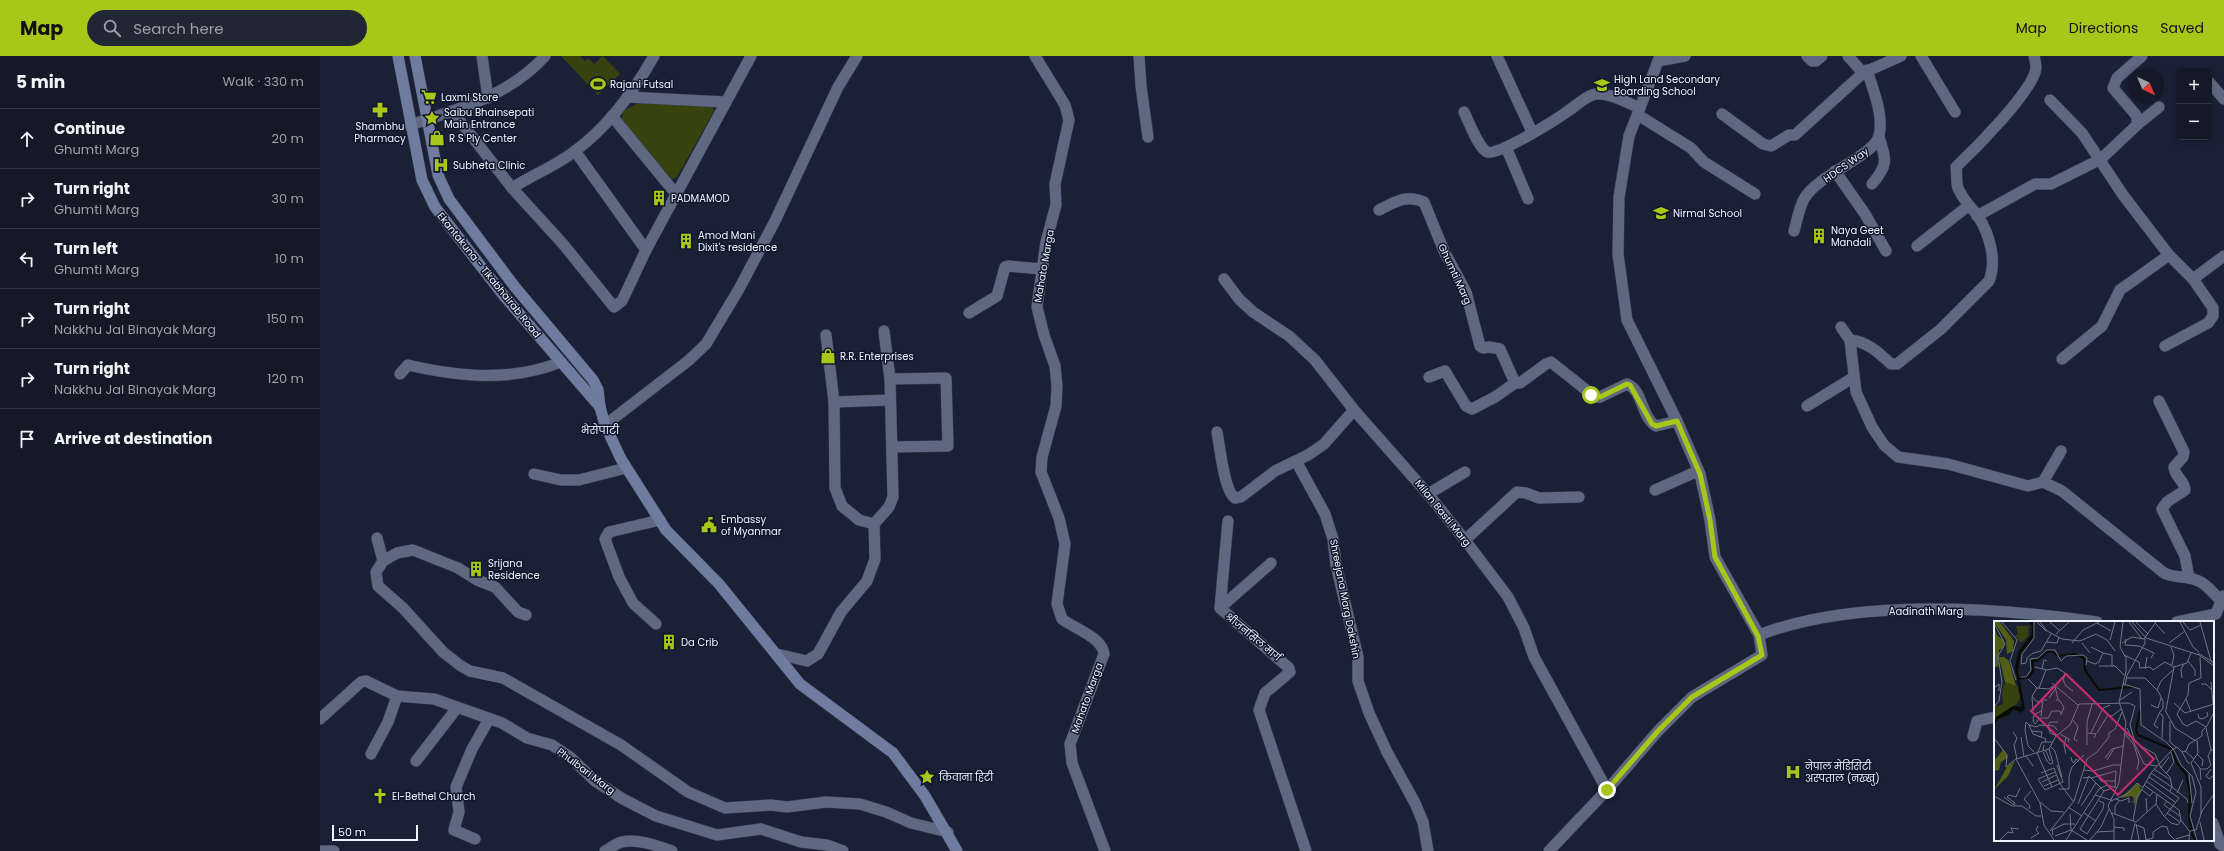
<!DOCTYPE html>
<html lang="en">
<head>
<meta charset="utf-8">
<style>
	:root { --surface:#141928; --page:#212634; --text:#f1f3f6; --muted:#9da0a8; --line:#333845; --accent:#a9c719 }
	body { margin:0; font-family:Poppins,"Noto Sans Devanagari",sans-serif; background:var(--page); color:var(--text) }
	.controls { position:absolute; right:12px; top:12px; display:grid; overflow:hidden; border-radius:6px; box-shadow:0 2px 6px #0003 }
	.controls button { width:36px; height:36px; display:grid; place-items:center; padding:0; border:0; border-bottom:1px solid var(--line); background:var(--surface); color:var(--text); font:20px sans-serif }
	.compass { position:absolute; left:1808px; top:12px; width:36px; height:36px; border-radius:50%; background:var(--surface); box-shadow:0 2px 6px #0003; rotate:136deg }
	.scale { position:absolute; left:12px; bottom:10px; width:86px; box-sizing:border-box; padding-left:4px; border:2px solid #eff3ff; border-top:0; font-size:11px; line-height:14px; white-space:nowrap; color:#eff3ff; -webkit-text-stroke:3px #11182c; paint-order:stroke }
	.stop { position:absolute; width:12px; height:12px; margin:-9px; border:3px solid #a9c719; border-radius:50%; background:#fff }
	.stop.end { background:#a9c719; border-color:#fff; box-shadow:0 1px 4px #0008 }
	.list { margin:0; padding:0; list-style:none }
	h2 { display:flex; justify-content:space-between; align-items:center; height:52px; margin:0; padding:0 16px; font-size:17px }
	h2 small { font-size:13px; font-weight:400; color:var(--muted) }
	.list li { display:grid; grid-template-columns:26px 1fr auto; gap:12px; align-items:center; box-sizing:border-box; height:60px; padding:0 16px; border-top:1px solid var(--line) }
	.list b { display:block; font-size:15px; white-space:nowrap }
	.list p { margin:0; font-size:13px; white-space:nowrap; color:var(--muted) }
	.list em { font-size:13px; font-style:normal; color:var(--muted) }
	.icon { flex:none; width:22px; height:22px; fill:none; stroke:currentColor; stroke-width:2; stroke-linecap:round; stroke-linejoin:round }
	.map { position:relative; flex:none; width:1904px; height:795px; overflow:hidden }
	header { display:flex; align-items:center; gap:24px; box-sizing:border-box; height:56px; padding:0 20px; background:var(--accent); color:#111 }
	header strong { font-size:19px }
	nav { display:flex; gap:22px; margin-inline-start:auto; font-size:14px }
	.search { width:280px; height:36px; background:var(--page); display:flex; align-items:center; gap:10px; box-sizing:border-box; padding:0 14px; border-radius:22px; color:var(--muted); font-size:15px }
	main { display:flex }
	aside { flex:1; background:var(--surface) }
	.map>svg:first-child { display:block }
	.green { fill:#38420f }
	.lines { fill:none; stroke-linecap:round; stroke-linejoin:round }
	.minor-casing { stroke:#393d4f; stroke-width:12 }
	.tertiary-casing { stroke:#393d4f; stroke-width:12 }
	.secondary-casing { stroke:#393d4f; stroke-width:12 }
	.minor { stroke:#5f6881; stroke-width:11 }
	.tertiary { stroke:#5f6881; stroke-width:11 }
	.secondary { stroke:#6f7ca0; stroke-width:11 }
	.route { stroke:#a9c719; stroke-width:5 }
	.labels { text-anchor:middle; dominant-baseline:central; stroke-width:3; stroke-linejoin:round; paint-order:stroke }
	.poi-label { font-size:10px; fill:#eff3ff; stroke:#11182c; text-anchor:start }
	.street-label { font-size:10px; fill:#eff3ff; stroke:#11182c }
	.neighbourhood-label { font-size:11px; fill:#eff3ff; stroke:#11182c }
	.inset-river { fill:none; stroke:#080b00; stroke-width:2 }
	.inset-road { fill:none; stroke:#6f7586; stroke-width:1 }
	.view { fill:#c62e6b; fill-opacity:0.15; stroke:#c62e6b; stroke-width:2 }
	.inset-edge { fill:none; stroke:#eff3ff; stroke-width:2 }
</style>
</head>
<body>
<header>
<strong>Map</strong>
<div class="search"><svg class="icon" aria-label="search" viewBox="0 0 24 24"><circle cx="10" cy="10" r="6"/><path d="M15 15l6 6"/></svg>Search here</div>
<nav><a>Map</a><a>Directions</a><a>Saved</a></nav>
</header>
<main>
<aside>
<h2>5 min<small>Walk · 330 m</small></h2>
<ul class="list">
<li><svg class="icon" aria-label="ahead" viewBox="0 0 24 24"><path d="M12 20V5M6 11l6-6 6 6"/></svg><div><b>Continue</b><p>Ghumti Marg</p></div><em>20 m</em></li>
<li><svg class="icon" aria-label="right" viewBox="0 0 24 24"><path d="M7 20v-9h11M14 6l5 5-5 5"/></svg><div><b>Turn right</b><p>Ghumti Marg</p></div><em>30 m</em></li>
<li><svg class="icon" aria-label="left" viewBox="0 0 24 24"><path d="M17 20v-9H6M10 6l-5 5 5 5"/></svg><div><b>Turn left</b><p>Ghumti Marg</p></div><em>10 m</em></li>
<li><svg class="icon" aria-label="right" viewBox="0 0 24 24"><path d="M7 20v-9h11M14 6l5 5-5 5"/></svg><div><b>Turn right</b><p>Nakkhu Jal Binayak Marg</p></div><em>150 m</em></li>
<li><svg class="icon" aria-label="right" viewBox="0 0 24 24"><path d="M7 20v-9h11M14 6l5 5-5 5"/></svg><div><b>Turn right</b><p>Nakkhu Jal Binayak Marg</p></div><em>120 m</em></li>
<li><svg class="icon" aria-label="arrive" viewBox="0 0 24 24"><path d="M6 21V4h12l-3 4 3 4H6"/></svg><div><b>Arrive at destination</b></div></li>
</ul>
</aside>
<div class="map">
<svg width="1904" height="795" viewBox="0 0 1904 795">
	<rect width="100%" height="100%" fill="#1a2136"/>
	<g class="green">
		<path d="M241 0H260L265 5 268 2 274 8 283 0 300 18 278 39Z"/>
		<path d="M318 47 392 50 394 55 357 121 352 123 301 64 303 55Z"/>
	</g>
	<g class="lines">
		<defs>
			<g id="minor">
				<path d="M162 0 168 42"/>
				<path d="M715 0 745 49 749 64 735 128 736 149 726 186 717 251 724 279 735 310 737 330 736 350 722 401 721 416 739 462 745 488 737 548 742 563C755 573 782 581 784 598L750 688 752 707 785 795"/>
				<path d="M819 0 821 30 828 81"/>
				<path d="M1177 0 1212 76"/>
				<path d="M1487 0 1492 5H1496L1502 0"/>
				<path d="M1528 0 1543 17"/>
				<path d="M1601 0 1635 56"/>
				<path d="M1338 5 1365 0"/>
				<path d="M1889 26 1904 43"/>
				<path d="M307 41 405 46"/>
				<path d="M1730 44 1762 77 1803 139 1849 199 1873 223 1893 252V260L1888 267 1845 290"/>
				<path d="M133 56 192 132 243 188 294 251 302 245 326 194 431 0"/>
				<path d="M1144 56C1149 66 1158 91 1167 96 1177 101 1237 63 1248 55 1256 50 1268 38 1277 38 1291 37 1307 47 1320 52"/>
				<path d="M1402 58 1443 88 1451 90 1469 79H1475L1543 17 1581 0"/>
				<path d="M1318 59 1371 92 1384 106 1435 138"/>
				<path d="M292 60 356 138"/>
				<path d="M1818 68 1839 51"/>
				<path d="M1186 91 1208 143"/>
				<path d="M255 95 326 194"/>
				<path d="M1515 115 1545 158 1566 195"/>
				<path d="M1552 128C1569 108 1566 104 1559 81"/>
				<path d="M192 132C212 119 236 110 255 95 288 71 314 35 334 0"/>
				<path d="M1059 154C1075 146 1087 138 1104 146L1124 195 1146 236 1160 290 1163 292 1169 291 1180 293 1195 327H1200L1226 308 1231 306 1275 341H1280L1307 328C1323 334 1321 361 1336 370L1357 365"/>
				<path d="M1657 160 1715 128H1731L1781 103 1818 68 1816 59 1793 32 1797 22 1822 0"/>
				<path d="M1474 175C1477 165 1479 152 1484 143 1497 119 1554 100 1559 80 1564 59 1553 34 1547 14"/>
				<path d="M1597 190 1648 150"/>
				<path d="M904 223 919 243 933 256 969 280 995 304 1034 354 1108 438 1145 484 1188 541 1204 572 1214 601 1287 734"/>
				<path d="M1873 223 1904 200"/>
				<path d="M649 257 677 240 685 211 688 210 722 213"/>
				<path d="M1521 271 1530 284 1536 336 1552 371 1564 389 1578 401 1628 408 1708 430 1723 426 1741 395"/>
				<path d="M506 279 514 346 515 432 522 450 539 464 554 468"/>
				<path d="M1530 284C1548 286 1558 296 1571 308H1577L1621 273 1669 225C1677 205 1670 179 1658 160 1651 151 1643 144 1638 132 1636 126 1637 117 1636 111 1654 94 1714 34 1716 12 1716 9 1715 4 1714 0"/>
				<path d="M1742 303 1782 270 1800 234 1849 199"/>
				<path d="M80 318 88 309C140 321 191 326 241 306"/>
				<path d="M1109 321 1125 315 1146 350 1152 353 1175 341 1195 327"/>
				<path d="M570 323 626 322 628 390 572 391"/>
				<path d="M1839 345 1864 396 1863 401 1854 411C1854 420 1865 425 1865 434L1847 446 1842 453 1865 500 1869 522"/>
				<path d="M514 346 570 344"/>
				<path d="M1487 350 1534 321"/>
				<path d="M285 369 368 305 386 288 419 233 455 165 518 31 537 0"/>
				<path d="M897 376C900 391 904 435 915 442L921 441 955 415 988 399 1004 388 1034 354"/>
				<path d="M976 405 1005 458 1013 483 1016 509 1038 601V625L1049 657 1067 696 1095 747 1103 766 1108 795"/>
				<path d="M214 418 241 424H259L306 412"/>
				<path d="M1723 426 1742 435 1844 517C1854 522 1866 520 1876 524 1886 527 1894 538 1901 545"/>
				<path d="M1335 434 1378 415"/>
				<path d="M1108 438 1145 416"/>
				<path d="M908 465 900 552 969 612 970 616 945 637 939 654 986 795"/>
				<path d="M57 482 63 505 56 516 58 530 83 552 123 596 141 610 150 615 183 622 301 689 368 736 405 752 451 749 467 751 506 746 540 748 566 756 591 767 628 776"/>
				<path d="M1145 484 1197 436 1206 437 1219 442 1259 441"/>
				<path d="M63 505 77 497 93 494 138 512 157 524 175 531 198 556 206 559"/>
				<path d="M900 552 951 507"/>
				<path d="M1857 566 1896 558 1903 540"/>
				<path d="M336 568 313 547 299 521 285 483 289 476 340 464"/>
				<path d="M1439 579C1535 542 1676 551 1777 566"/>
				<path d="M457 598 487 605 498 598 521 556 547 525 555 503 554 468 569 451 573 441 570 323 564 275"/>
				<path d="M0 663 41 626 46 625 77 640 114 643 182 667 207 682 232 689 250 701 275 725 303 743 336 760 397 779 441 773 481 786 507 789 523 795"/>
				<path d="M1653 680 1657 665 1675 661"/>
				<path d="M51 698 68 666 77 640"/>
				<path d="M96 705 137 652"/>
				<path d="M1893 767 1900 788 1904 791"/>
				<path d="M155 783 134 774 139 756 136 731 152 693 169 663"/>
				<path d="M0 795H14"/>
				<path d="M285 795C291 792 296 787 302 786 316 782 338 790 352 795"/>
			</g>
			<g id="tertiary">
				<path d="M90 69C139 53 189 40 225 0"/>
				<path d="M1229 795 1287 734 1338 675 1372 641 1442 599 1439 579 1395 501 1390 464 1380 418 1357 365 1307 264 1298 198 1299 141 1309 80 1340 0"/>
			</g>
			<g id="secondary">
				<path d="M78 0 102 124 115 151 184 240 280 351"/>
				<path d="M95 0 118 119 129 143 195 231 273 324 278 334 280 351 285 369 301 403 346 474 399 528 480 628 573 697 605 740 637 795"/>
			</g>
		</defs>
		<use href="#minor" class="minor-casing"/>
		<use href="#tertiary" class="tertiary-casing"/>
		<use href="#secondary" class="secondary-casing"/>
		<use href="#minor" class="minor"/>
		<use href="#tertiary" class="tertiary"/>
		<use href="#secondary" class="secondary"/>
	</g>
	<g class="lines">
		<path class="route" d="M1271 339 1280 341 1307 328 1310 329 1332 368 1336 370 1357 365 1380 418 1390 464 1395 501 1438 580 1442 599 1372 641 1338 675 1287 734"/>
	</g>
	<defs>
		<symbol id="stadium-bare" viewBox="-9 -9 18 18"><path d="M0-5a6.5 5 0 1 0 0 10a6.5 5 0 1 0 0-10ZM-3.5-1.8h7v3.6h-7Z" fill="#a9c719" stroke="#11182c" stroke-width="2.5" paint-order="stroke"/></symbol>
		<symbol id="school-bare" viewBox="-9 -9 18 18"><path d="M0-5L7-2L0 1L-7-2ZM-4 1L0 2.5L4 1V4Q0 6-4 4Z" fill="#a9c719" stroke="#11182c" stroke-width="2.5" paint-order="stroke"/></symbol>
		<symbol id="supermarket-bare" viewBox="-9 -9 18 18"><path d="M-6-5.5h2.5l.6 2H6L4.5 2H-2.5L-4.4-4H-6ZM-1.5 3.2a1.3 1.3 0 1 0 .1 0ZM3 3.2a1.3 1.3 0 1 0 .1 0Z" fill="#a9c719" stroke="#11182c" stroke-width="2.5" paint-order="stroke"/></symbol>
		<symbol id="pharmacy-bare" viewBox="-9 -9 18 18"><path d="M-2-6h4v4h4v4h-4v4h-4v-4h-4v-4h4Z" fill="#a9c719" stroke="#11182c" stroke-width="2.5" paint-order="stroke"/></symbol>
		<symbol id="sight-bare" viewBox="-9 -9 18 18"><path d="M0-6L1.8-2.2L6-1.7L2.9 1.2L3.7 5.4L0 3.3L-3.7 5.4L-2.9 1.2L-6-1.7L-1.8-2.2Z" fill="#a9c719" stroke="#11182c" stroke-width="2.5" paint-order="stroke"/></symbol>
		<symbol id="shop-bare" viewBox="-9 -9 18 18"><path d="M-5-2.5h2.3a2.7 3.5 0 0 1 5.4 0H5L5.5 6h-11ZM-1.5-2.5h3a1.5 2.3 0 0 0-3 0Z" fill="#a9c719" stroke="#11182c" stroke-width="2.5" paint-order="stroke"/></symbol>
		<symbol id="hospital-bare" viewBox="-9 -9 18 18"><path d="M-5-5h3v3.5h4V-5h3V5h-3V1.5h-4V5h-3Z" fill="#a9c719" stroke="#11182c" stroke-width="2.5" paint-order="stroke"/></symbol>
		<symbol id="building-bare" viewBox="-9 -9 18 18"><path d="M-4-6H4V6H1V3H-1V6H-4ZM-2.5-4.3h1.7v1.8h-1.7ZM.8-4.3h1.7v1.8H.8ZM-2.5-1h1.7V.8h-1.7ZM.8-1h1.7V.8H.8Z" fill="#a9c719" stroke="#11182c" stroke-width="2.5" paint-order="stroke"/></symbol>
		<symbol id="civic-bare" viewBox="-9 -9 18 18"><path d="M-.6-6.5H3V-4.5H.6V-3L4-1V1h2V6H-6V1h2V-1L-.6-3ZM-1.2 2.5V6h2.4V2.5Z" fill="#a9c719" stroke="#11182c" stroke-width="2.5" paint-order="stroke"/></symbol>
		<symbol id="church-bare" viewBox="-9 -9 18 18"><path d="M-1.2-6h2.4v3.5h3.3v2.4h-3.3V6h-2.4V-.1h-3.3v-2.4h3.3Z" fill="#a9c719" stroke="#11182c" stroke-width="2.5" paint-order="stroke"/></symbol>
	</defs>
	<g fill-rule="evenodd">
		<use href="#stadium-bare" x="267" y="17" width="22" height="22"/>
		<use href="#school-bare" x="1271" y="18" width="22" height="22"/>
		<use href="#supermarket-bare" x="98" y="30" width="22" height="22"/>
		<use href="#pharmacy-bare" x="49" y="43" width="22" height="22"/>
		<use href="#sight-bare" x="101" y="51" width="22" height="22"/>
		<use href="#shop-bare" x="106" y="71" width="22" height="22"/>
		<use href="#hospital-bare" x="110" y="98" width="22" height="22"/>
		<use href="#building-bare" x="328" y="131" width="22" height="22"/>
		<use href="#school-bare" x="1330" y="146" width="22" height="22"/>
		<use href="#building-bare" x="1488" y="169" width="22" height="22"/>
		<use href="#building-bare" x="355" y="174" width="22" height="22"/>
		<use href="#shop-bare" x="497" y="289" width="22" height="22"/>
		<use href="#civic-bare" x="378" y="458" width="22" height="22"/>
		<use href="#building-bare" x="145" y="502" width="22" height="22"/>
		<use href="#building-bare" x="338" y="575" width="22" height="22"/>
		<use href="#hospital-bare" x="1462" y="705" width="22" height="22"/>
		<use href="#sight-bare" x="596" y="710" width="22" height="22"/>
		<use href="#church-bare" x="49" y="729" width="22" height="22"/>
	</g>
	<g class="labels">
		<g class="poi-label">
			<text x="1294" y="23">High Land Secondary<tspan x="1294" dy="12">Boarding School</tspan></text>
			<text x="290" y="28">Rajani Futsal</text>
			<text x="121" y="41">Laxmi Store</text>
			<text x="124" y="56">Saibu Bhainsepati<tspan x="124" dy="12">Main Entrance</tspan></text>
			<text x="60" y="70" text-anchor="middle">Shambhu<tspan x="60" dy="12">Pharmacy</tspan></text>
			<text x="129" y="82">R S Ply Center</text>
			<text x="133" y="109">Subheta Clinic</text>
			<text x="351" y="142">PADMAMOD</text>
			<text x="1353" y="157">Nirmal School</text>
			<text x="1511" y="174">Naya Geet<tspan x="1511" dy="12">Mandali</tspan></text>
			<text x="378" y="179">Amod Mani<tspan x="378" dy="12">Dixit's residence</tspan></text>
			<text x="520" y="300">R.R. Enterprises</text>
			<text x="401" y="463">Embassy<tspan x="401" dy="12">of Myanmar</tspan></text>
			<text x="168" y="507">Srijana<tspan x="168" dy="12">Residence</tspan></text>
			<text x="361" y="586">Da Crib</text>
			<text x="1485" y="710">नेपाल मेडिसिटी<tspan x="1485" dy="12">अस्पताल (नख्खु)</tspan></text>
			<text x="619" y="721">किवाना हिटी</text>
			<text x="72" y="740">El-Bethel Church</text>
		</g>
		<g class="street-label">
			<text transform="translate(1526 109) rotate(-35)">HDCS Way</text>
			<text transform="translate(724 210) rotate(-80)">Mahato Marga</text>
			<text transform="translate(1135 218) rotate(65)">Ghumti Marg</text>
			<text transform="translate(169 219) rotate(51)">Ekantakuna - Tikabhairab Road</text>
			<text transform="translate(1123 457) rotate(51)">Milan Basti Marg</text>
			<text transform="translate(1025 543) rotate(79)">Shreejana Marg Dakshin</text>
			<text x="1606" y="555">Aadinath Marg</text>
			<text transform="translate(933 581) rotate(40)">श्रीजनसिल मार्ग</text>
			<text transform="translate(767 642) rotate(-70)">Mahato Marga</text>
			<text transform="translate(266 715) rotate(37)">Phulbari Marg</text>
		</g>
		<g class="neighbourhood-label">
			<text x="280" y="374">भैसेपाटी</text>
		</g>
	</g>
	<g transform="translate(1674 565)">
		<rect width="220" height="220" fill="#1a2136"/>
		<path d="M22 5H35L34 15 27 22 21 15 24 13ZM11 61 23 65 26 76 23 83 1 97 0 86 9 83 8 71Z" fill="#38420f"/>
		<path d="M0 1H6L20 20 19 30 13 33 12 19ZM0 4 3 14 10 20V26L5 29 4 47 0 44ZM5 36H10L15 40 22 65 11 61ZM9 129 14 136 7 141 5 149 0 150V140ZM21 140 14 155 0 169 13 146ZM144 162 147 169 140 185V181H135L140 180 139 175 126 177Z" fill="#515f16"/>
		<path d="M35 1H39L40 16 27 32 24 50 31 88 27 92 20 88 15 94 4 98 0 105 2 96 19 85 26 86 28 84 21 47 24 31 37 14 38 6Z" fill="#080b00"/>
		<path class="inset-river" d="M24 58 35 56 39 50 38 40 44 39 53 31 57 30 65 35 81 33 90 37 91 49 105 69 139 66M146 90 142 109 144 114 177 128 183 142 192 153 196 172 195 195 198 214 202 219"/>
		<path class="inset-road" d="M8 1 23 19 16 40 22 59M40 1V17L28 33 27 43 32 42 33 37 39 32 47 30 57 13M43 1 52 10M46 1 53 10 68 18 86 20 102 13 113 19 121 30M56 1 65 9M135 1 148 18M138 1 152 17 205 34 220 45M142 1 154 13M186 1 199 26 205 31M189 1 196 9 207 4M206 1 217 40M0 2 11 23 4 35 8 61 5 80 0 86M103 2 117 10M161 2 171 13M62 13 75 1M132 18 131 24 145 25 160 32 157 37M151 18V22L133 54 131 64 129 63 146 68 147 104 172 121 180 129 187 144 198 155 202 171 196 195 203 219M116 19 121 1M53 21 63 22 65 16M78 22 89 9 105 1M88 22 96 32M128 22 138 16 150 18 162 1M175 22 191 10M97 26 109 32M177 26 180 34 178 44M204 32 220 42M130 34 145 41 146 47 156 46 159 49M206 36 207 57 195 62 194 74 183 93 189 103 193 105 202 100 212 106M93 40 101 43 105 41 109 32 118 34V45M194 40 201 49V55M105 45H121L130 54M41 46 53 49 63 47 71 52 69 59 72 65 79 70M48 48 50 39 53 40M151 48 153 36M159 49 171 41 180 46M27 56H32L37 49 36 38 44 37 53 29H61L67 40 72 35 89 34 93 37 92 44M132 57H151L164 70 169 80V87L165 92 169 95 168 117M188 57 187 48 190 43M34 58 43 67 55 68 59 65M217 61 219 83M58 62 84 84M207 63H212L218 69M0 64 1 66 5 63V70M61 65 64 78M43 67 38 75 42 80 48 81M45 67 52 49M163 69 167 60 179 49M38 76 39 90M55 77 62 67M192 78 197 91M62 79H65L70 86 67 94M126 79 138 71M180 82 191 92 220 83M157 84 164 87 167 77M171 89 181 107 202 120M172 89 180 46 193 42 197 32M47 90 40 94 39 100 41 103 46 97H54L58 90H66L67 93M204 93 205 97 208 98 214 95 213 91M47 95 49 79H53M79 99 84 106 80 118 83 120M176 100V121L182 126M35 104 32 101 31 109 34 125 40 131M54 105 56 112 63 115M54 105 56 101H64M133 107 150 143 163 145M164 107 160 104 165 93M212 107 217 129M38 110 48 111 47 116M19 111 23 117 20 124 23 138M93 112 102 113 100 117M97 112 109 87 116 84M103 112 114 94 118 95 127 88M66 113 75 118 74 121M131 113 140 124 145 140 143 149M27 116 30 136M0 117 13 134 12 146 22 138 55 128 62 115 76 104 85 83 135 82 141 85 136 104 140 118 145 124 161 133 167 147 176 156 178 166 193 178 194 182M72 117 70 124 72 133M51 121 52 118 39 113 35 104 43 106 45 104 60 105 63 109M50 124 49 129 52 130 56 140M93 124V101L98 83M57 126 61 130 68 156M191 130 200 138M44 131 48 121H59M49 131 53 140 56 143 59 142 55 128M188 131 194 142H196M43 132 58 166M203 133 209 139 208 145M32 135 39 145M77 136 78 140 80 142 82 138 85 140M111 137 118 128 129 125M22 138 46 182 50 204 60 219M113 139 120 128M200 140 206 147 207 159M197 142 207 166V193M197 142 204 132 203 119M60 147 66 163 79 180M167 147 175 136M160 148 175 158M206 148H213L217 144 214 135 217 129H220M217 148 212 155 215 158 220 154M90 149 99 150 119 144H127M61 151 44 158 51 169 69 161 63 144M47 152 60 147M157 152 178 166 176 170M172 153 180 141 177 131M195 153 198 182M104 155 107 160H121M155 156 185 177M89 157 96 156 110 170M97 157 122 150 121 166M152 160 181 181M48 161 62 154M150 164 185 189 187 199 195 210M50 165 64 159M65 168H75V155L78 146 90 134M148 169 156 175 159 171M183 172 189 159M163 173 162 183 169 194 177 202 184 204 187 199M101 174 117 179M0 175 18 185H28L42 195H47M10 176 20 184M152 177 153 191M122 178 127 180 135 177V182M80 180 93 138 103 131 115 116V112L121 108 128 91M105 180 110 182 109 188 93 213 86 208 110 170 116 168M117 180 133 173 143 162 148 166M173 180 170 184 186 195M46 181 57 190 70 191M84 183 95 155M20 184 21 182 13 176 15 174 22 176 26 167M87 185 102 162M74 186 88 195M35 188 36 185 30 178 37 170M90 192 102 200M118 192 142 201 162 183M121 192V185L126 179M173 192 186 201M76 193 77 209 93 219M171 195 185 177M139 200 143 177 157 152 178 129 183 126 188 131 192 130 195 123 208 115V110L213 105 220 91M206 201 210 219M142 203 145 219M142 204 150 207 152 219M120 206 130 207V210M56 210 80 180M103 211 120 210M59 214 58 209 70 203H81M61 215 77 209M37 217 45 212 42 209 44 205M182 218 195 214M6 219 14 211 19 212 17 207 25 208M72 219 105 168 113 164 123 167M96 219 107 206 115 188M120 219V198L114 185 125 162 132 101 125 81 132 50V37L126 26 129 1M137 219 141 202M152 219 159 217V211L168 205 173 206 175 213 181 219M195 219 196 210 202 209 208 190 220 173"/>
		<path class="view" d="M72 53 160 138 124 174 37 90Z"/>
		<rect width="220" height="220" class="inset-edge"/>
	</g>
</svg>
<div class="controls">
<button>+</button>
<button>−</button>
</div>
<svg class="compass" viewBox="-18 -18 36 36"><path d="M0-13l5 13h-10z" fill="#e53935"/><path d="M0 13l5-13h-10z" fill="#9da0a8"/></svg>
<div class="scale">50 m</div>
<div class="stop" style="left:1271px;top:339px"></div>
<div class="stop end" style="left:1287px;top:734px"></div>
</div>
</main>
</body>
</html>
